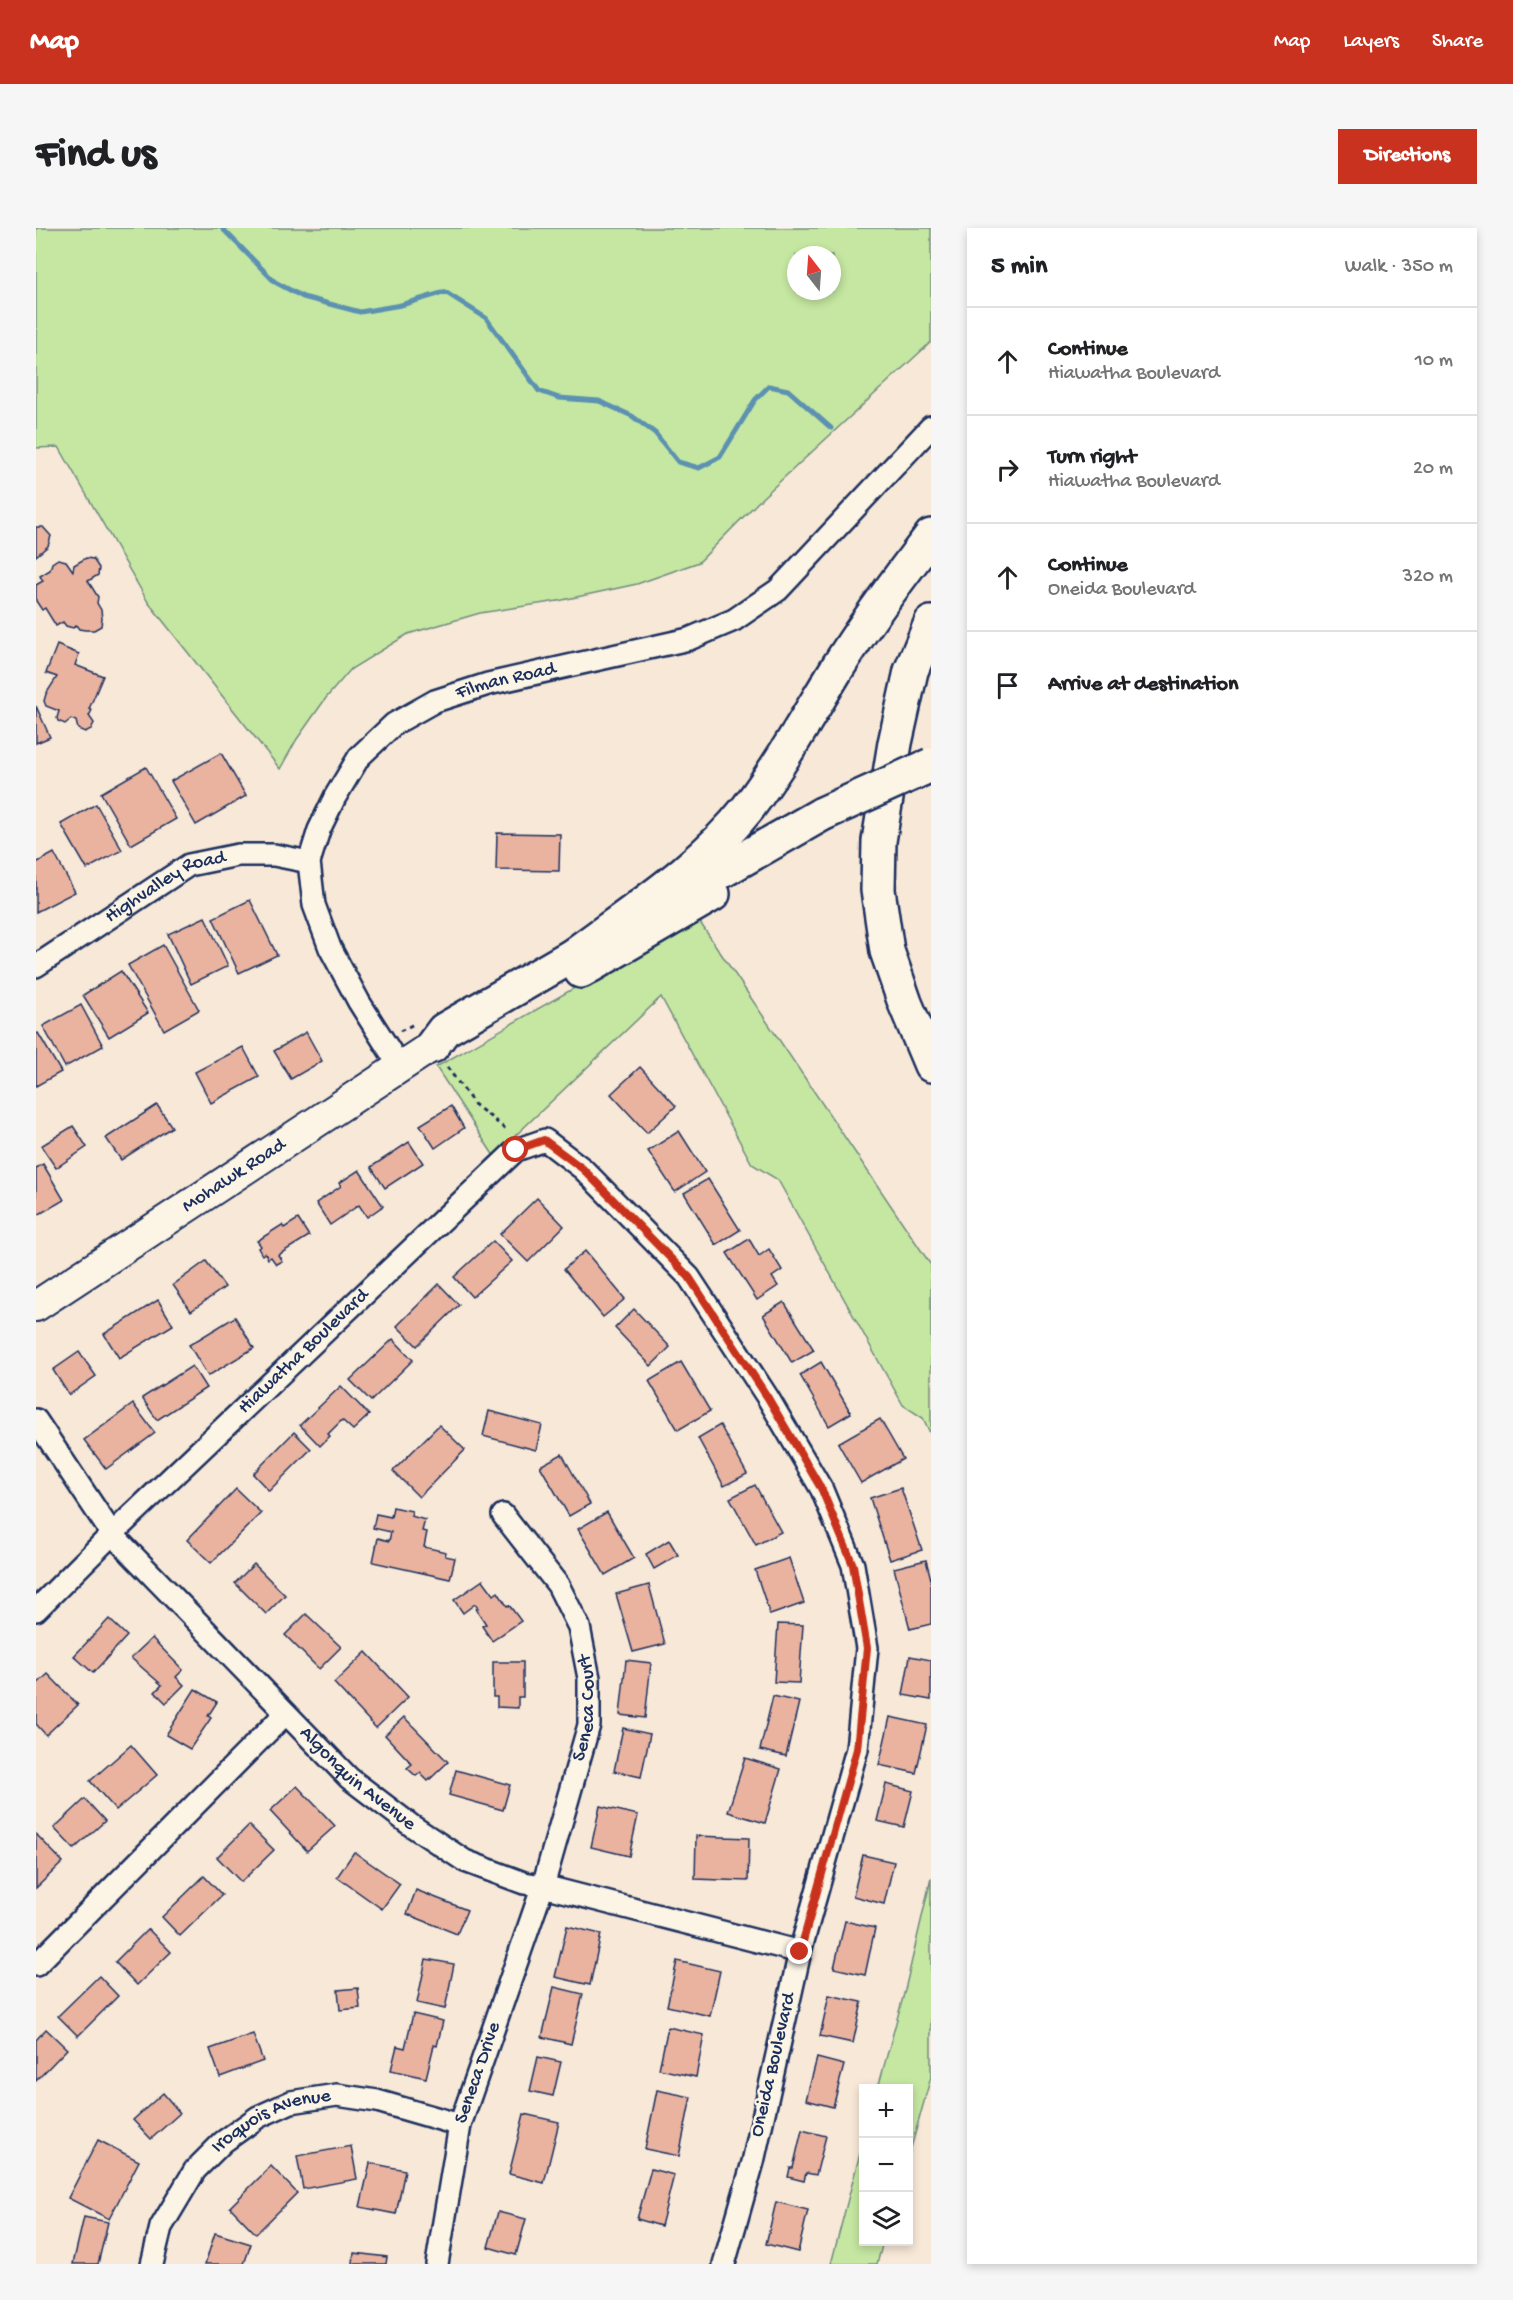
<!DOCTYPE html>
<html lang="en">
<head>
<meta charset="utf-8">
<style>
	:root { --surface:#fff; --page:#f6f6f6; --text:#202124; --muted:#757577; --line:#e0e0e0; --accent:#c8321e }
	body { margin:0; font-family:"Gochi Hand",sans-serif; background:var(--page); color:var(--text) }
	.controls { position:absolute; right:18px; bottom:18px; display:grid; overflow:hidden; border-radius:0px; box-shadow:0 3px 9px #0003 }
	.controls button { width:54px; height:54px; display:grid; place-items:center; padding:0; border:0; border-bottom:2px solid var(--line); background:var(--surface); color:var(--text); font:30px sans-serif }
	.compass { position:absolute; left:751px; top:18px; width:54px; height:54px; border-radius:50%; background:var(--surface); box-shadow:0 3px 9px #0003; rotate:343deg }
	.stop { position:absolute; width:18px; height:18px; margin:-14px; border:4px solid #c8321e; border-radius:50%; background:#fff }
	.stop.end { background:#c8321e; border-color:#fff; box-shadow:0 2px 6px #0008 }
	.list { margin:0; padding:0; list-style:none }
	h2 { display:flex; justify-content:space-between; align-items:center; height:78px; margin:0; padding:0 24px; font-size:26px }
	h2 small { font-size:20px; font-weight:400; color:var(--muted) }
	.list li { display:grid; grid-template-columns:39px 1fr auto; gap:18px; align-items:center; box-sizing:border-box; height:108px; padding:0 24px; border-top:2px solid var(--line) }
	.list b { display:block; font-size:22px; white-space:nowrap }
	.list p { margin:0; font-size:20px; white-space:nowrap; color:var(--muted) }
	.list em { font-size:20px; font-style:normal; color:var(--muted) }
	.icon { flex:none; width:33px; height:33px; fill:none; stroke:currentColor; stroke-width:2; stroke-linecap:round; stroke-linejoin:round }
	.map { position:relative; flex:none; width:895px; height:2036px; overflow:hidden; border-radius:0px }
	header { display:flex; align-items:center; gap:36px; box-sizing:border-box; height:84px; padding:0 30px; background:var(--accent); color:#fff }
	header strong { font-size:28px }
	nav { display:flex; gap:33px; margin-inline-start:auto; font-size:21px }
	.intro { display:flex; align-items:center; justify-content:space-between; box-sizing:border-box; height:144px; padding:0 36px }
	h1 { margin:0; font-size:42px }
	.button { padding:15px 27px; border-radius:0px; background:var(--accent); color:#fff; font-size:21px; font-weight:700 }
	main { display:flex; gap:36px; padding:0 36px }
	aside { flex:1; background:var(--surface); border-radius:0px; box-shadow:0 3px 9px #0003 }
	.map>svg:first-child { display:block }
	.green { fill:#c5e7a1; stroke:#708b80; stroke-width:1.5; fill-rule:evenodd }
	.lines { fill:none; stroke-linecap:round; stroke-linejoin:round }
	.stream { stroke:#5c91b1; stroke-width:5 }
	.building { fill:#e9b39f; stroke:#1b2f5e; stroke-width:1.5 }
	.minor-casing { stroke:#1b2f5e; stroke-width:26 }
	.secondary-casing { stroke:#1b2f5e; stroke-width:34 }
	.motorway-casing { stroke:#1b2f5e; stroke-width:38 }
	.path { stroke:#1b2f5e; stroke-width:3; stroke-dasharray:4.5 4.5; stroke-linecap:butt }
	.minor { stroke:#fcf5e5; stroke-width:21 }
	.secondary { stroke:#fcf5e5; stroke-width:30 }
	.motorway { stroke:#fcf5e5; stroke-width:33 }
	.motorway-bridge-casing { stroke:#1b2f5e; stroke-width:38; stroke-linecap:butt }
	.motorway-bridge { stroke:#fcf5e5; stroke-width:33 }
	.route { stroke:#c8321e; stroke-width:8 }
	.labels { text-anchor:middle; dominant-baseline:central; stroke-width:5; stroke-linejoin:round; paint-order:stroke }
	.street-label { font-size:20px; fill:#1b2f5e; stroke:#fcf5e5 }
</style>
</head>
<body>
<header>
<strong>Map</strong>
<nav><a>Map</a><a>Layers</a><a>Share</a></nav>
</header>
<div class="intro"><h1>Find us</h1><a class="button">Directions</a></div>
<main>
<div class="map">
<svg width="895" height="2036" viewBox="0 0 895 2036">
	<rect width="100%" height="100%" fill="#f8e8d7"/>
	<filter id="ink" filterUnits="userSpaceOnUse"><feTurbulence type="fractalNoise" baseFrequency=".0167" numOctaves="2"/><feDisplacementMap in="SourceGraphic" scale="12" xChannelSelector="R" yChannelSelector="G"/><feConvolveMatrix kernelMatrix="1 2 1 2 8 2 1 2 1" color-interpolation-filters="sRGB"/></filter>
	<g filter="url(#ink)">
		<g class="green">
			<path d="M0 0H895V114L727 269 663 334 601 356 522 373 444 385 372 406 315 441 290 470 261 511 244 541 112 374 23 219 0 220ZM760 27H796V63H760Z"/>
			<path d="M661 690 895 1037V1207L887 1190 867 1177 742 952 716 936 625 769 458 928 400 839Z"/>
			<path d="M895 1650V1849L873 1927 872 1860H842L869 1762Z"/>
			<path d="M827 1914 828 2014H847L841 2036H795Z"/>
		</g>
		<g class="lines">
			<path class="stream" d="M186 0 239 54 267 69 324 84 365 77 409 64 450 90 503 163 523 170 563 173 596 188 619 205 642 234 663 240 684 229 719 172 733 158 752 162 795 200"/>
		</g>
		<g class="building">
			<path d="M0 299H7L15 308 12 318 0 328Z"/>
			<path d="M50 330 57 331 63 340 62 347 52 353 62 369 61 375 65 382 66 390 65 398 58 402H49L43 401 40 397 37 400 30 398 27 394 20 398 9 380 6 382 0 373V357L7 353 4 348 14 342 16 335 22 331 30 333 37 343 38 337Z"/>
			<path d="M21 417 43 426 39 437 67 448 53 481 56 482 53 488 58 495 55 501 49 504 42 501 40 493 35 491 29 496 22 493 21 490 23 483 10 478 8 473 10 466 21 449 10 445Z"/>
			<path d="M0 478 14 509 0 515Z"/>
			<path d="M185 525 210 568 160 597 135 553Z"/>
			<path d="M110 539 140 591 95 617 65 565Z"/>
			<path d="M60 576 86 622 51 641 25 596Z"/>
			<path d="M461 605 524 606 523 643 460 642Z"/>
			<path d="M18 625 39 664 0 684V635Z"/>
			<path d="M214 672 241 727 203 745 177 690Z"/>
			<path d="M169 689 192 738 155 756 132 706Z"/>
			<path d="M127 717 163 782 128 802 92 737Z"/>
			<path d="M85 743 112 785 73 809 47 767Z"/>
			<path d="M45 777 67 818 29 839 7 798Z"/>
			<path d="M270 804 286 833 255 851 238 823Z"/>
			<path d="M2 805 25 844 0 858V806Z"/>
			<path d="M207 819 223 849 175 875 159 844Z"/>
			<path d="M604 839 640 878 611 905 575 866Z"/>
			<path d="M121 877 136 899 85 932 70 910Z"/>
			<path d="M415 878 428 900 399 920 384 897Z"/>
			<path d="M37 898 51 919 20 940 5 918Z"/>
			<path d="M643 903 669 944 639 964 612 923Z"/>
			<path d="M373 914 387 935 349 960 335 939Z"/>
			<path d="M7 936 28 972 0 988V940Z"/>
			<path d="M323 942 347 978 331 989 323 977 294 997 280 975 305 958 303 955Z"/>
			<path d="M672 951 704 1002 680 1017 648 965Z"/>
			<path d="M501 970 528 998 492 1034 464 1006Z"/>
			<path d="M262 991 273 1008 242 1027 246 1033 240 1036 235 1029 232 1031 229 1025 226 1027 222 1020 225 1018 221 1013 246 997 248 1000Z"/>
			<path d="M713 1011 723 1028 733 1021 746 1042 736 1049 742 1058 721 1072 691 1025Z"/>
			<path d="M457 1013 476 1033 436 1069 418 1049Z"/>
			<path d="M549 1023 589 1071 567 1089 528 1041Z"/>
			<path d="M170 1033 189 1059 155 1083 137 1057Z"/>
			<path d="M403 1056 423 1077 381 1118 361 1098Z"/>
			<path d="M122 1072 137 1097 83 1130 68 1106Z"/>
			<path d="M748 1074 778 1122 756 1135 727 1087Z"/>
			<path d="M598 1081 634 1119 615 1138 579 1100Z"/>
			<path d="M199 1089 218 1120 172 1148 153 1117Z"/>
			<path d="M357 1111 377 1132 335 1173 314 1152Z"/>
			<path d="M43 1124 60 1148 33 1167 17 1142Z"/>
			<path d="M645 1134 674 1183 642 1202 613 1153Z"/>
			<path d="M785 1134 815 1185 793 1198 764 1147Z"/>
			<path d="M156 1138 170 1160 121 1192 106 1170Z"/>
			<path d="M305 1158 333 1187 317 1202 306 1192 292 1206 294 1208 284 1218 264 1197Z"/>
			<path d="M97 1176 119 1205 70 1241 48 1212Z"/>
			<path d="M453 1183 506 1197 500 1222 447 1208Z"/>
			<path d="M844 1191 867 1231 825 1255 802 1215Z"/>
			<path d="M403 1197 429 1222 383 1269 357 1243Z"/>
			<path d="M684 1197 711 1246 688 1258 662 1210Z"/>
			<path d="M258 1204 275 1221 233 1263 217 1246Z"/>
			<path d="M526 1226 554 1276 533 1288 504 1238Z"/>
			<path d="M719 1257 745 1304 720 1317 694 1270Z"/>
			<path d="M865 1260 886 1322 854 1332 834 1270Z"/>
			<path d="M200 1261 225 1285 175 1335 151 1312Z"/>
			<path d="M357 1279 376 1283 375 1288 389 1292 386 1303 391 1304 388 1319 410 1324 409 1328 419 1330 414 1351 337 1334 342 1310 353 1313 355 1304 337 1300 340 1286 355 1289Z"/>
			<path d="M571 1284 598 1330 569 1347 542 1301Z"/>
			<path d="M633 1312 642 1327 618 1341 610 1326Z"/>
			<path d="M753 1330 768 1375 734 1387 719 1342Z"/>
			<path d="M890 1332 895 1351V1396L874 1401 858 1340Z"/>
			<path d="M218 1336 249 1367 230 1386 199 1355Z"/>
			<path d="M447 1352 458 1367 462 1364 471 1378 473 1377 485 1393 456 1413 446 1398 450 1396 440 1381 442 1380 439 1376 427 1385 418 1372Z"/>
			<path d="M613 1357 629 1416 597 1424 580 1366Z"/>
			<path d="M270 1386 305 1419 283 1441 249 1407Z"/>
			<path d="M73 1391 91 1408 57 1445 38 1428Z"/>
			<path d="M742 1396 767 1397 763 1455 738 1454Z"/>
			<path d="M116 1410 147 1442 140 1449 148 1457 130 1475 119 1464 126 1457 95 1430Z"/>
			<path d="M330 1424 372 1469 340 1500 298 1455Z"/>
			<path d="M874 1428 895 1432V1472L867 1467Z"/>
			<path d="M590 1432 615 1435 609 1490 584 1487Z"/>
			<path d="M457 1434H487V1469H482V1480L461 1479V1469H457Z"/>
			<path d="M12 1446 42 1477 10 1507 0 1496V1457Z"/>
			<path d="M159 1461 181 1474 172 1488 175 1490 154 1521 130 1507Z"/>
			<path d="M737 1468 763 1474 750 1528 724 1522Z"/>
			<path d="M368 1489 412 1534 392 1553 384 1545 380 1548 371 1540 376 1536 349 1507Z"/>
			<path d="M854 1489 891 1497 880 1545 843 1537Z"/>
			<path d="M587 1500 614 1506 605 1549 578 1543Z"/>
			<path d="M95 1517 121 1547 80 1582 54 1553Z"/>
			<path d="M709 1530 745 1541 729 1595 692 1584Z"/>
			<path d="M420 1542 474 1557 467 1582 413 1567Z"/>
			<path d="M850 1556 877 1563 868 1599 841 1593Z"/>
			<path d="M261 1558 299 1598 271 1623 234 1583Z"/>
			<path d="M49 1571 69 1593 38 1621 18 1600Z"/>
			<path d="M564 1578 602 1587 593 1628 555 1619Z"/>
			<path d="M213 1597 238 1622 205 1654 181 1629Z"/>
			<path d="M0 1606 27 1634 0 1660Z"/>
			<path d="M660 1608 713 1610 712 1653 659 1651Z"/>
			<path d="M318 1624 364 1656 346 1681 301 1649Z"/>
			<path d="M827 1627 858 1634 848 1676 817 1668Z"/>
			<path d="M168 1648 186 1667 144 1708 126 1689Z"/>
			<path d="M380 1662 431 1682 421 1706 371 1686Z"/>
			<path d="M809 1693 839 1700 829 1747 798 1740Z"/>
			<path d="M531 1698 565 1706 554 1757 519 1749Z"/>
			<path d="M112 1701 135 1724 101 1757 79 1734Z"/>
			<path d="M390 1731 418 1736 409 1781 381 1775Z"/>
			<path d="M641 1733 684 1743 674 1788 631 1778Z"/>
			<path d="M63 1748 82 1768 42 1808 22 1788Z"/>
			<path d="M518 1759 547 1766 535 1816 506 1809Z"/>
			<path d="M322 1760 324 1780 304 1782 302 1762Z"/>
			<path d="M793 1767 826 1774 817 1815 784 1808Z"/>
			<path d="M377 1786 407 1793 401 1818 398 1817 390 1850 355 1842 361 1818 369 1820Z"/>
			<path d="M632 1799 668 1807 660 1849 623 1841Z"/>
			<path d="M10 1801 31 1821 0 1853V1812Z"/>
			<path d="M217 1806 227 1833 184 1849 174 1821Z"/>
			<path d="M502 1829 525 1834 517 1868 494 1863Z"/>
			<path d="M781 1830 808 1837 797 1879 770 1872Z"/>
			<path d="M621 1862 655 1869 643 1928 609 1921Z"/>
			<path d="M127 1865 144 1885 115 1911 97 1892Z"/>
			<path d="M488 1886 523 1894 508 1955 473 1946Z"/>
			<path d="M766 1902 790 1908 780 1947 770 1945 768 1953 752 1949 754 1940H757Z"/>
			<path d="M62 1912 103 1933 73 1991 32 1970Z"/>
			<path d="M315 1918 321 1951 267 1961 261 1928Z"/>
			<path d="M334 1935 369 1942 360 1986 324 1979Z"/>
			<path d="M235 1938 261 1965 220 2006 194 1979Z"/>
			<path d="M615 1941 638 1947 625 1998 601 1991Z"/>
			<path d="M740 1974 772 1982 762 2024 730 2016Z"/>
			<path d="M462 1984 490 1991 480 2027 452 2019Z"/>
			<path d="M48 1989 72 1994 62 2036H37Z"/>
			<path d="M179 2005 215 2016 208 2036H169Z"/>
			<path d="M318 2025 351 2029 350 2036H317Z"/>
		</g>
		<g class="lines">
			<defs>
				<g id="minor">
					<path id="s1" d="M0 738 153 637 202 627H238L273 634"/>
					<path id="s2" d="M364 839 323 774 294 720 278 677 273 634 283 602 299 569 323 529 358 496 399 473 452 456 653 411 698 392 742 362 895 199"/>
					<path id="s3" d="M0 1192 76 1306 313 1550 376 1598 429 1633 488 1655 507 1658 764 1724"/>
					<path id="s4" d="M0 1382 76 1306 480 922 509 912 547 941 653 1049 732 1170 786 1262 817 1337 831 1420 821 1521 764 1724 717 1934 688 2036"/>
					<path d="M0 1737 249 1486"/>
					<path id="s5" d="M116 2036 125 1999 159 1942 187 1914 222 1889 255 1874 301 1867 341 1873 424 1897"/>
					<path id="s6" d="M401 2036 424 1897 507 1658 553 1497V1450L543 1399 522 1357 467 1287"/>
				</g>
				<g id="secondary">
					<path id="s7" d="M0 1078 396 818"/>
				</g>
				<g id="motorway">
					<path d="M895 395 875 443 859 515 843 613 842 662 851 723 869 775 895 837"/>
					<path d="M644 667 786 586"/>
					<path d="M535 729C596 683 664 641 712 580 745 536 772 488 800 442 829 395 861 352 895 308"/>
					<path d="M545 743 677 666"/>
					<path d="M396 818 408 802 555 717"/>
				</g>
			</defs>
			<use href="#minor" class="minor-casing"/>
			<use href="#secondary" class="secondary-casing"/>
			<use href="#motorway" class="motorway-casing"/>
			<g class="path">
				<path d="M364 803 380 795"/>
				<path d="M411 839 438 876 472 903"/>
			</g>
			<use href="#minor" class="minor"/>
			<use href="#secondary" class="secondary"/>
			<use href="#motorway" class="motorway"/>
			<defs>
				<path id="motorway-bridge" d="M786 586 895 537"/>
			</defs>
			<use href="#motorway-bridge" class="motorway-bridge-casing"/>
			<use href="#motorway-bridge" class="motorway-bridge"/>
		</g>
	</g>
	<g class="lines" filter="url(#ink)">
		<path class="route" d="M480 922 508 912 547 941 653 1049 732 1170 786 1262 817 1337 831 1420 821 1521 764 1724"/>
	</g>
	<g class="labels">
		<g class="street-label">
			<text stroke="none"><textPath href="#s2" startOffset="513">Filman Road</textPath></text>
			<text stroke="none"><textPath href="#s1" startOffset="153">Highvalley Road</textPath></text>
			<text stroke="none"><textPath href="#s7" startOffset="237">Mohawk Road</textPath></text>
			<text stroke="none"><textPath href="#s4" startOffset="372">Hiawatha Boulevard</textPath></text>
			<text stroke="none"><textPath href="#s6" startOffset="578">Seneca Court</textPath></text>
			<text stroke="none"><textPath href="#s3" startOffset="484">Algonquin Avenue</textPath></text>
			<text transform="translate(738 1837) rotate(-77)">Oneida Boulevard</text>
			<text stroke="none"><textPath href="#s6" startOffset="196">Seneca Drive</textPath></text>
			<text stroke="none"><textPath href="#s5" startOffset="198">Iroquois Avenue</textPath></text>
		</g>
	</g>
</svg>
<div class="controls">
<button>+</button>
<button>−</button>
<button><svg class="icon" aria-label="layers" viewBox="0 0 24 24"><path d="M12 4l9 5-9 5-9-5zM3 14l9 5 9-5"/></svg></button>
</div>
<svg class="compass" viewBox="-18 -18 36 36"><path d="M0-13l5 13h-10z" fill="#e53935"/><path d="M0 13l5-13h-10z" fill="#757577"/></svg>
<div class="stop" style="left:480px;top:922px"></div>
<div class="stop end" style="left:764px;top:1724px"></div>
</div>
<aside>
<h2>5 min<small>Walk · 350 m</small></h2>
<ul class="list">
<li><svg class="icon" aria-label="ahead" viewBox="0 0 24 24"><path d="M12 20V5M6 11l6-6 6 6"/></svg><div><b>Continue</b><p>Hiawatha Boulevard</p></div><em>10 m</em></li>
<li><svg class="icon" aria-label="right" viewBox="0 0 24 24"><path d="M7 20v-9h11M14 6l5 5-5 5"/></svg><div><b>Turn right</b><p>Hiawatha Boulevard</p></div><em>20 m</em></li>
<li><svg class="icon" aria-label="ahead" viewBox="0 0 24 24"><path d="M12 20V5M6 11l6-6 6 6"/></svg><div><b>Continue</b><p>Oneida Boulevard</p></div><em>320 m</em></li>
<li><svg class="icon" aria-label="arrive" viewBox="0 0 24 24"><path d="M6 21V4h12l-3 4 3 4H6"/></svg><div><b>Arrive at destination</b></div></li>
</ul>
</aside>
</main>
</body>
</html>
